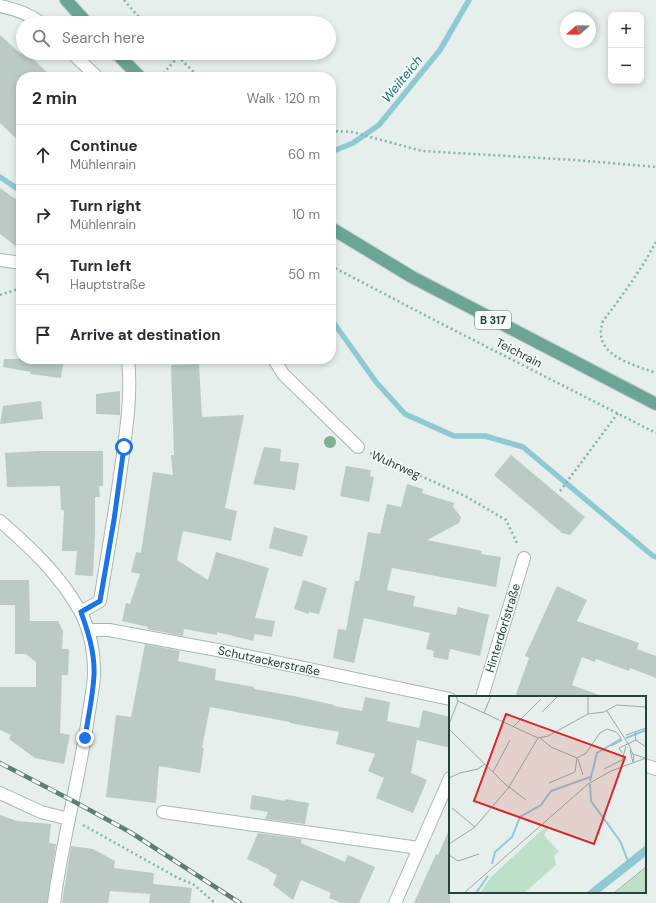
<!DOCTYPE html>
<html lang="en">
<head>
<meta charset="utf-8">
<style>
	:root { --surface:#fff; --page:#f7f7f7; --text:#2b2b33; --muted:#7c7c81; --line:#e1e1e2 }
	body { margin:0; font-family:"DM Sans",sans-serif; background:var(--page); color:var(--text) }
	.controls { position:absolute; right:12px; top:12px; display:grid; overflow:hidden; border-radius:8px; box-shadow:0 2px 6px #0003 }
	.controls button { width:36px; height:36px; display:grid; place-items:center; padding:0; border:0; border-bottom:1px solid var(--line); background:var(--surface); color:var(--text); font:20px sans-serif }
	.compass { position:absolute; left:560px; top:12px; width:36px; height:36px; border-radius:50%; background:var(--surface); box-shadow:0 2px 6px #0003; rotate:250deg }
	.stop { position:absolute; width:12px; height:12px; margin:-9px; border:3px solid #1a73e8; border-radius:50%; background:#fff }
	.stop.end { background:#1a73e8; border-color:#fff; box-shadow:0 1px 4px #0008 }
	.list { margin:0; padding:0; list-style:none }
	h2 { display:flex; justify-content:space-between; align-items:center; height:52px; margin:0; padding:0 16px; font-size:17px }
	h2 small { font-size:13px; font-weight:400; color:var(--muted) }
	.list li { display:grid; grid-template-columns:26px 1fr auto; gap:12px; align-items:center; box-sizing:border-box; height:60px; padding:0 16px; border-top:1px solid var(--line) }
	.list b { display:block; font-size:15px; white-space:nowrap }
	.list p { margin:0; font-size:13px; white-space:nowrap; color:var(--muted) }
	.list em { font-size:13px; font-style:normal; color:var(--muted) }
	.icon { flex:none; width:22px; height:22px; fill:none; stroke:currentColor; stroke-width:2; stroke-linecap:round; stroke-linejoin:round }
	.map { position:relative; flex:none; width:656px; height:903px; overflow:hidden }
	.search { position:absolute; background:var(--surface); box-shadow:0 2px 6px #0003; left:16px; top:16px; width:320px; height:44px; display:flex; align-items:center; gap:10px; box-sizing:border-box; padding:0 14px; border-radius:22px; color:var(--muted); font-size:15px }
	.panel { position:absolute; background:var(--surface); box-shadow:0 2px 6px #0003; left:16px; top:72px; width:320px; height:292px; border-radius:16px }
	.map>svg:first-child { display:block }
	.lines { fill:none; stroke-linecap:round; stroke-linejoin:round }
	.stream { stroke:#8ec9d4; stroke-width:5.5 }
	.building { fill:#bbcac4 }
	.minor-casing { stroke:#a8b8b2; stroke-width:14 }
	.major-casing { stroke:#c2cac8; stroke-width:14 }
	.path { stroke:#86b3a5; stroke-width:2.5; stroke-dasharray:2 3; stroke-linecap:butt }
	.minor { stroke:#fff; stroke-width:12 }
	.major { stroke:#6aa596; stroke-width:12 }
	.rail-casing { stroke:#5f7d75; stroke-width:4.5 }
	.rail { stroke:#f7fbf9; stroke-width:3; stroke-dasharray:9; stroke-linecap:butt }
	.tree { fill:#80af93 }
	.route { stroke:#1a73e8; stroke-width:5 }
	.labels { text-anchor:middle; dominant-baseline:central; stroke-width:3.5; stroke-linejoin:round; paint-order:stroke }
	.shield { fill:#f7fbf9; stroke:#637a73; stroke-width:1 }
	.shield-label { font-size:11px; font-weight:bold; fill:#24423a }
	.street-label { font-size:12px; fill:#24423a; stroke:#f7fbf9 }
	.water-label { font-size:13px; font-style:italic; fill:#1c6f80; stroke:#f7fbf9 }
	.inset-river { fill:none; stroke:#8ec9d4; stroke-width:2 }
	.inset-road { fill:none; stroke:#98aaa4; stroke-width:1 }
	.view { fill:#d62828; fill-opacity:0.15; stroke:#d62828; stroke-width:2 }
	.inset-edge { fill:none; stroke:#24423a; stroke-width:2 }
</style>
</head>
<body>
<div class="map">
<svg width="656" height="903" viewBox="0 0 656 903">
	<rect width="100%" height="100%" fill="#e6efeb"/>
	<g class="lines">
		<g class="stream">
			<path d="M331 152 353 143 379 125 440 50 469 0"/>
			<path d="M0 177 21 191"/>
			<path d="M331 319 376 382 405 414 454 436H485L523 447 653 556 656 557"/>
		</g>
	</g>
	<g class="building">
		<path d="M0 35 20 53H27L52 77H21V143L0 123Z"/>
		<path d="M0 188 21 203V250L0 234Z"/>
		<path d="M4 359H64L61 378 30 374 31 372 3 367Z"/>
		<path d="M199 364 202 417 244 415 225 508 237 511 231 541 183 531 177 560 208 580 216 552 269 568 255 618 275 621 272 637 255 634 253 641 217 632V635L184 629 183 636 147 629 148 627 122 621 126 603 130 604 140 574 131 572 136 552 141 553 153 472 173 475 171 455H174L171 365Z"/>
		<path d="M120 391V415L96 414V394Z"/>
		<path d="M41 401 43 419 0 424 3 406Z"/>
		<path d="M264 447 281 449 280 461 299 463 295 490 253 484Z"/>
		<path d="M38 451H103V486H99L100 497H95V533L93 576 75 575 77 551H62L64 510H61L60 486 7 487 5 453Z"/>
		<path d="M511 455 585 517 570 535 562 533 494 475Z"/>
		<path d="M346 466 371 470 370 476 374 477 369 502 340 496Z"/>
		<path d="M407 484 423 489 422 493 454 503 453 507 461 517 459 523 427 540 482 551 481 554 501 557 496 587 392 568 387 590 415 596 413 606 456 615 458 607 489 615 480 656 450 649 448 660 433 657 434 651 426 649 430 633 364 618 354 663 333 658 338 629 346 630 355 581H359L368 532 380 534 387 504 401 507Z"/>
		<path d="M274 527 308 536 302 557 269 548Z"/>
		<path d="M0 580H29L30 621H58L63 631 62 649H69L68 675H62L60 733 70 735 64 764 35 758 9 739 11 735 0 730V687H36V662L26 654H15V605H0Z"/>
		<path d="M303 580 327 588 319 614 309 612V614L294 609Z"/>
		<path d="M557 586 587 600 577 621 639 643 637 649 656 656V678L630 668 629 671 596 659 595 662 582 657 572 685 599 695 598 697H515L529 658 525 656Z"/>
		<path d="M145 644 180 651 178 661 216 669 215 680 254 687V689L294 696 334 705V706L362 711 365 697 390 702 387 721 419 728 423 710 450 717V748L417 740 411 773 427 780 413 813 376 798 384 778 368 771 375 754 336 744 339 732 290 723V722L210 707 202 748H204L200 773 159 766 156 803 106 797 116 715 131 717Z"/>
		<path d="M252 795 285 801V799L309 803 305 824 265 819 268 812 250 809Z"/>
		<path d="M0 815 17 821 51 824 49 843 56 844 47 903H0Z"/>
		<path d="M450 828V903H414L436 854 438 855Z"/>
		<path d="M258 833 302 839 301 843 345 862 348 855 375 867 359 903H341L329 898 331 893 301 880 293 900 273 885 277 875 269 871 270 870 247 859Z"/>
		<path d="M71 846 93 849 115 861 114 868 154 873 153 884 192 888 190 903H149L150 894 110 891 108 903H62Z"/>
	</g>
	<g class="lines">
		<defs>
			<g id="minor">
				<path d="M0 6C15 9 29 14 41 23"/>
				<path d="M72 53 97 77"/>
				<path d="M0 260 21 263"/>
				<path d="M274 359 283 374 358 447"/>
				<path d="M0 521C30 547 60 575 80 611 90 629 95 655 94 676 93 690 90 704 88 718 79 780 62 841 54 903"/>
				<path d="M81 612 100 601C107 557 115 513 121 468 126 432 132 395 128 359"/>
				<path d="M88 630H109L228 652 450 699"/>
				<path d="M482 697 524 558"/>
				<path d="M645 765 656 769"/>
				<path d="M0 793 41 812 69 819"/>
				<path d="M163 812 419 848"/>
				<path d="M395 903 450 778"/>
			</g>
			<g id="major">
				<path d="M66 0 87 23"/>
				<path d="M116 53 140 77"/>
				<path d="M331 228 412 277 656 404"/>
			</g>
		</defs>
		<use href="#minor" class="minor-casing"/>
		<use href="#major" class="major-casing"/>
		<g class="path">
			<path d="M124 0 144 23"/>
			<path d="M174 53 199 77"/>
			<path d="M160 77 178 57"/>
			<path d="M331 131 352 132 422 151 575 160 656 167"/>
			<path d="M656 242C641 270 622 296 603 321 591 355 632 364 656 373"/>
			<path d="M331 266 438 322 656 433"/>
			<path d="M0 295 21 288"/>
			<path d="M370 453 465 496 506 520 518 545"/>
			<path d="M560 491 618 413"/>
			<path d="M83 825 178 878 193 884 215 903"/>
		</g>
		<use href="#minor" class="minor"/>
		<use href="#major" class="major"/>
		<defs>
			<path id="rail" d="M0 763 73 801 130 832 240 903"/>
		</defs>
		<use href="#rail" class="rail-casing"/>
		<use href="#rail" class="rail"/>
	</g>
	<circle class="tree" cx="330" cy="442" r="6"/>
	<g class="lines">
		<path class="route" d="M85 738C88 717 93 696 94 675 95 653 88 632 81 612L100 601 114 520 124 447"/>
	</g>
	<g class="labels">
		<rect class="shield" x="475" y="311" width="36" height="18" rx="3"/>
		<g class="shield-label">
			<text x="493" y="320">B 317</text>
		</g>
		<g class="street-label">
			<text transform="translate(519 353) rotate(27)">Teichrain</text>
			<text transform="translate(396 465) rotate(24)">Wuhrweg</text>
			<text transform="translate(503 628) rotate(-73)">Hinterdorfstraße</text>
			<text transform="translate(269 661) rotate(12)">Schutzackerstraße</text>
		</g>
		<g class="water-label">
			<text transform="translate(402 79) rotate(-51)">Weilteich</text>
		</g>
	</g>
	<g transform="translate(449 696)">
		<rect width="197" height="197" fill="#e6efeb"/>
		<path d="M97 130 99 133 95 139 110 156 105 159 107 169 75 197H31L41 182ZM197 172V197H166Z" fill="#bfe0c8"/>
		<path d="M197 149V160L150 197H137Z" fill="#8ec9d4"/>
		<path class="inset-river" d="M177 42 197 34M141 85 148 57 172 43M141 88 142 105 171 145 179 165M43 168 46 156 63 141 71 121 92 109 102 95 141 81M27 197 39 180"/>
		<path class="inset-road" d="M7 0 9 5 89 42 99 40 139 18 155 16 168 9 197 11M139 0V18M158 15 180 49M93 16 109 0M35 17 42 0M0 28 9 5M64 31 92 3M0 33 56 88 77 104M177 39 197 32M91 42 102 51 128 62 137 57 151 37 158 33 167 36 172 42V45L162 50M187 44 197 51M180 49 185 61 184 66M181 54 184 66M173 57 170 52 187 44 186 36M184 58 196 62M129 63 134 79M155 73 173 64 177 50M44 76 61 44M0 82 11 77 29 73 36 68M100 87 126 76 128 62M3 112 26 131M0 148 26 131 60 91 89 42M0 159 9 165 30 158M15 197 139 88 162 75 197 62M165 197 197 171"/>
		<path class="view" d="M57 18 176 61 145 148 25 105Z"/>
		<rect width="197" height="197" class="inset-edge"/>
	</g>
</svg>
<div class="controls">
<button>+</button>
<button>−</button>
</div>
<svg class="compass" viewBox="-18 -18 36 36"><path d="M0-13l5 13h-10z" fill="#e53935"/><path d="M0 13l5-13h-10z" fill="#7c7c81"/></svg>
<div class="stop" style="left:124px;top:447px"></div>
<div class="stop end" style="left:85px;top:738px"></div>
<div class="search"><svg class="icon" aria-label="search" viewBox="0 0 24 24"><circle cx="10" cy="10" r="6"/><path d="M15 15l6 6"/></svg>Search here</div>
<section class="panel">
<h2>2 min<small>Walk · 120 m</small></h2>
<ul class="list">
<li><svg class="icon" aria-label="ahead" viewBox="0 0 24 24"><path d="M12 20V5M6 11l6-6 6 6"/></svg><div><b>Continue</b><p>Mühlenrain</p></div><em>60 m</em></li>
<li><svg class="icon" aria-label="right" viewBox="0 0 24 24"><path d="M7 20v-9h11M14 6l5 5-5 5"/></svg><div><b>Turn right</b><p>Mühlenrain</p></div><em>10 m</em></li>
<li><svg class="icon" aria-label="left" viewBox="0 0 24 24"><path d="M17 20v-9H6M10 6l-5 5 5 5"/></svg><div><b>Turn left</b><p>Hauptstraße</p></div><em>50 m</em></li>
<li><svg class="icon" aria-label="arrive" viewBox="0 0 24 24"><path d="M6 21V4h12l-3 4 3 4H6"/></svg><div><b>Arrive at destination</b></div></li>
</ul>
</section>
</div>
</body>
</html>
